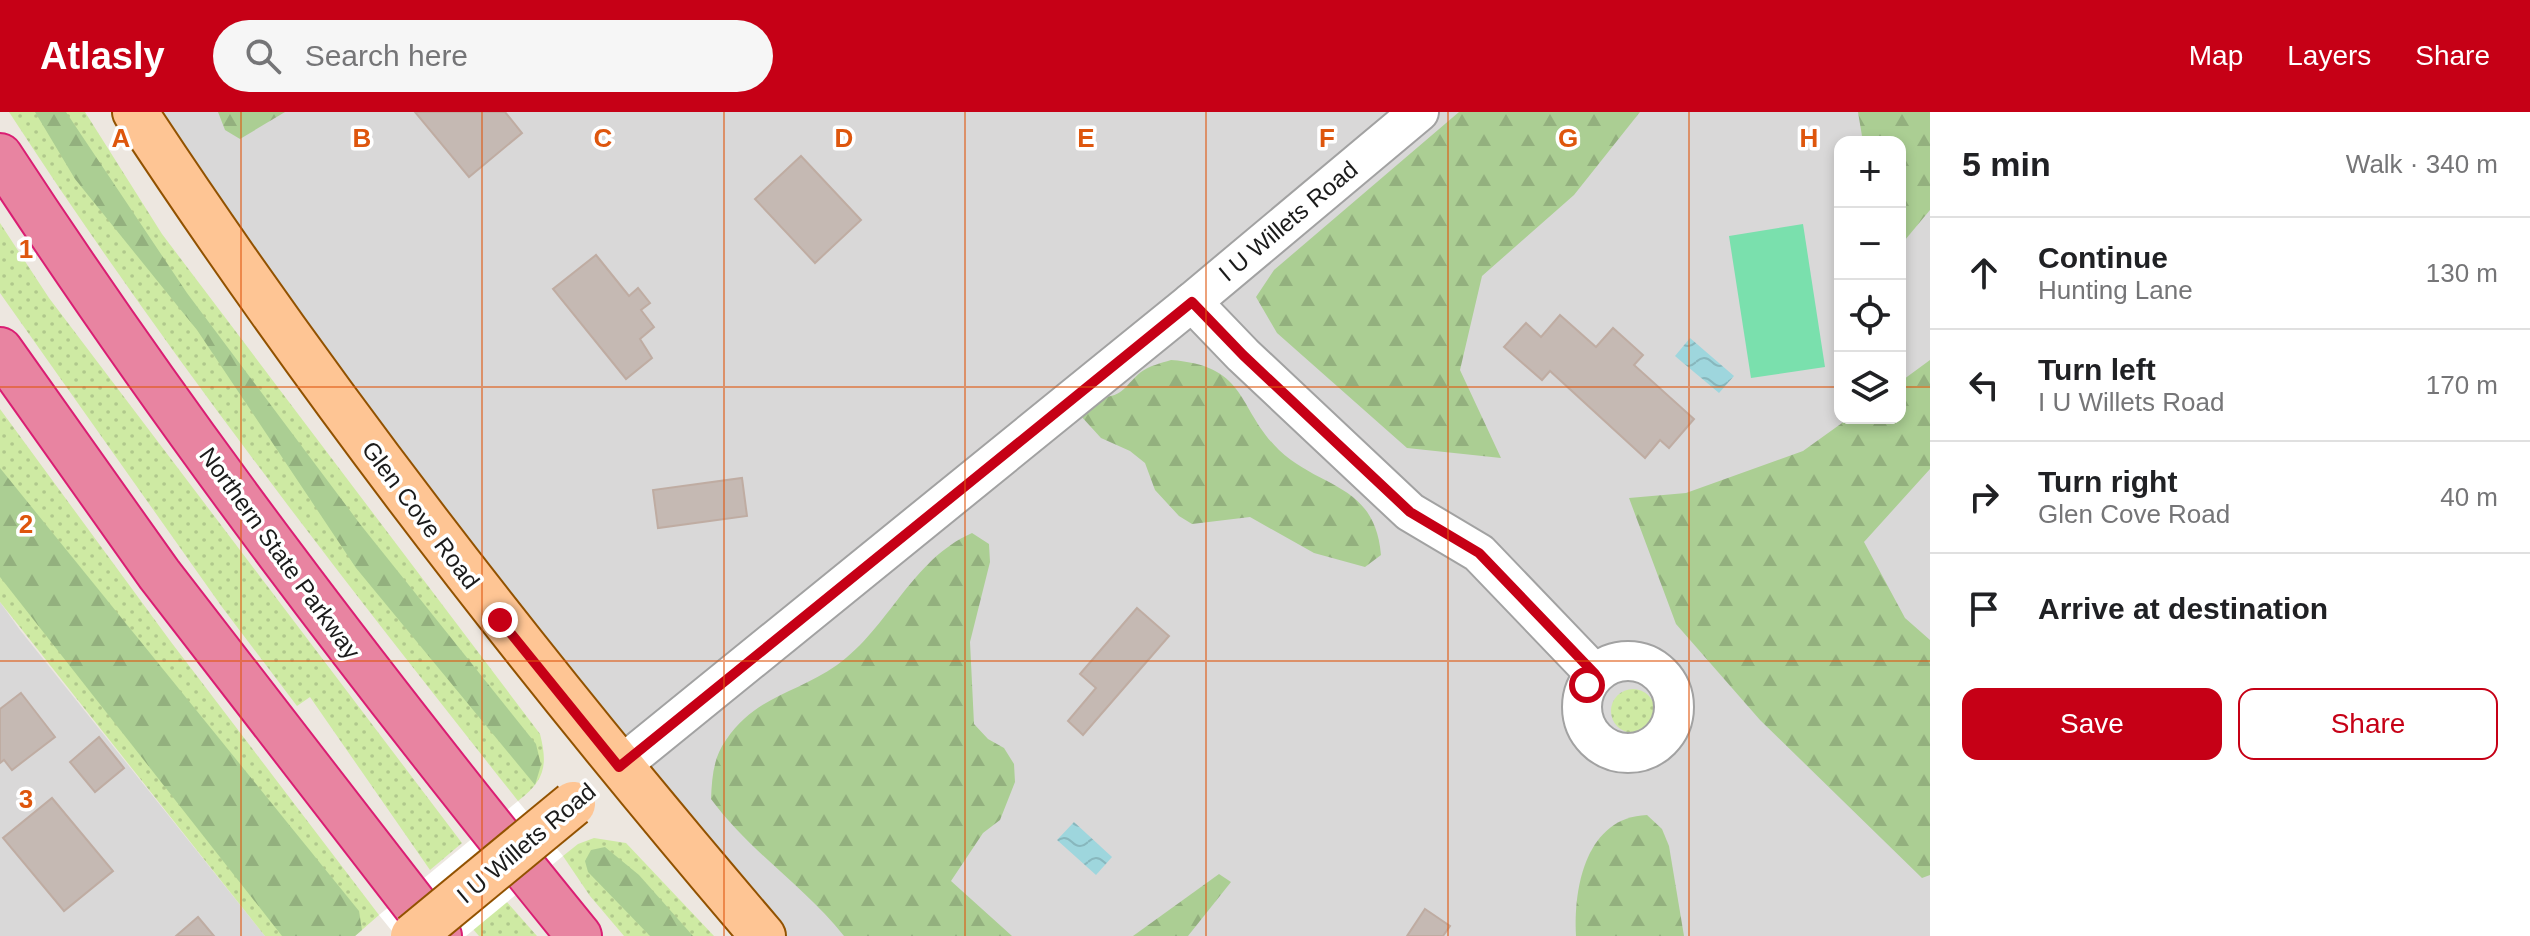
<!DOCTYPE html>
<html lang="en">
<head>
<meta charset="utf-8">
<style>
	:root { --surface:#fff; --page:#f6f6f6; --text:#202124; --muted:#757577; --line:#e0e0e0; --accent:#c60016 }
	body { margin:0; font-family:Arial,sans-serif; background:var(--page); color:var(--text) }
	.controls { position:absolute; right:24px; top:24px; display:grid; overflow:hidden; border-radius:16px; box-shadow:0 4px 12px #0003 }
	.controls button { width:72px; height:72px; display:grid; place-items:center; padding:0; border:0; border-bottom:2px solid var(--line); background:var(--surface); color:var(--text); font:40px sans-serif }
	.stop { position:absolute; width:24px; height:24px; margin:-18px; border:6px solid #c60016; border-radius:50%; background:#fff }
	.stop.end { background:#c60016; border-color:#fff; box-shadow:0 2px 8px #0008 }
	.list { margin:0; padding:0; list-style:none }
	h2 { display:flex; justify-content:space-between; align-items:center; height:104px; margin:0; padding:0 32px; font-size:34px }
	h2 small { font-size:26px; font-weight:400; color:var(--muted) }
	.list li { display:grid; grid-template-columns:52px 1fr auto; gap:24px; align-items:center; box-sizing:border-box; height:112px; padding:0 32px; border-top:2px solid var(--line) }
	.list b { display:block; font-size:30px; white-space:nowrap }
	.list p { margin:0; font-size:26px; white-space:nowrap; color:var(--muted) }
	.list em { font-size:26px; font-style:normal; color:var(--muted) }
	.actions { display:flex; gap:16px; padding:24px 32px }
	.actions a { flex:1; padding:18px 0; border:2px solid var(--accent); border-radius:16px; text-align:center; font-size:28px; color:var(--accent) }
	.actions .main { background:var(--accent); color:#fff }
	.icon { flex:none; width:44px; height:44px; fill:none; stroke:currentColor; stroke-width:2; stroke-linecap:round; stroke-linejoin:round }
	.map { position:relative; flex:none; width:1930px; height:824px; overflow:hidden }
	header { display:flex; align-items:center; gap:48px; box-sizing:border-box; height:112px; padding:0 40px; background:var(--accent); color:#fff }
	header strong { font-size:38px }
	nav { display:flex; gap:44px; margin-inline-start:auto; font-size:28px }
	.search { width:560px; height:72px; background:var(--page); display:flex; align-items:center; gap:20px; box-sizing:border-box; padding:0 28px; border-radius:44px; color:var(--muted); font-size:30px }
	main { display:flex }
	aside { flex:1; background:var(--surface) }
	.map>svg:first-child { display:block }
	.residential { fill:#d9d8d8; fill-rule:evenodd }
	.grass { fill:url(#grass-dots) }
	.forest { fill:url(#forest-firs) }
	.pitch { fill:#7ae0ad }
	.water { fill:url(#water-waves) }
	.pier { fill:#fff }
	.building { fill:#c5b9b3; stroke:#bfaca2; stroke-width:2 }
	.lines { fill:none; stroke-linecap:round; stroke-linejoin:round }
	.minor-casing { stroke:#a2a2a2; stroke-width:42 }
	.major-casing { stroke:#925200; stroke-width:48 }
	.highway-casing { stroke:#da1e73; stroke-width:48 }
	.minor { stroke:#fff; stroke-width:38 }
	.major { stroke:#fec594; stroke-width:44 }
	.highway { stroke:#e884a1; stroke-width:44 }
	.major-bridge-casing { stroke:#925200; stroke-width:48; stroke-linecap:butt }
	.major-bridge { stroke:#fec594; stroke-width:44 }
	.route { stroke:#c60016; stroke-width:10 }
	.grid { fill:none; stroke:#de560d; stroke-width:2; stroke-opacity:0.55 }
	.labels { text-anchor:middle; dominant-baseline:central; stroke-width:7; stroke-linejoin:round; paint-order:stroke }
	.street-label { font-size:24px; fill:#1b1b1b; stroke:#fff }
	.grid-label { font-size:26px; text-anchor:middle; font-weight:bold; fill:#de560d; stroke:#fff; stroke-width:7; stroke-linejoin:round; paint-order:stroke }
</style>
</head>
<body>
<header>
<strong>Atlasly</strong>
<div class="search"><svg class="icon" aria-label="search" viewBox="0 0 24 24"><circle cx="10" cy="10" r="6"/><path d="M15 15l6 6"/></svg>Search here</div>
<nav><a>Map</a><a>Layers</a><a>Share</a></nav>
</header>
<main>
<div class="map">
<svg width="1930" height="824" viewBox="0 0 1930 824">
	<defs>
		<pattern id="grass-dots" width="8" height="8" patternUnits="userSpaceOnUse" patternTransform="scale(2)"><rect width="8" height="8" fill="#ceeaa3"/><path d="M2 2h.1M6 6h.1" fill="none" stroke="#b0c88c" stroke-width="1.8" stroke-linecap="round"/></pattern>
		<pattern id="forest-firs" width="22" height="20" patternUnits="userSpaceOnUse" patternTransform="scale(2)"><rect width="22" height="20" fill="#abce93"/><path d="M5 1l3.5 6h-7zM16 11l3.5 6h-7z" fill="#93b07e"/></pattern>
		<pattern id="water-waves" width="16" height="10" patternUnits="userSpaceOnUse" patternTransform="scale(2)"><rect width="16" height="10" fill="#9ed6dd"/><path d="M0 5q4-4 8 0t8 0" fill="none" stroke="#88b7bd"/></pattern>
	</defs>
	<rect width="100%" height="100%" fill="#ede7e0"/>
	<g class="residential">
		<path d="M135 0H1930V824H763ZM1840 30H1900V306H1840Z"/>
		<path d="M0 490 20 518 265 824H0Z"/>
	</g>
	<g class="grass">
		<path d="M9 0H85L162 122 540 622C548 654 545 668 518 689 341 465 165 240 9 0Z"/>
		<path d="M0 111 49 186 462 731 430 758 310 585 297 594 222 495 0 181Z"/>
		<path d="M0 297 171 530 379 803 355 824H265L0 490Z"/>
		<circle cx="1633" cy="599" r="22"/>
		<path d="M594 726 626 731 714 824H624L590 784 563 744 578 732Z"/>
		<path d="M506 789 537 824H479L472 816Z"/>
	</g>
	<g class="forest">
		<path d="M35 0H66L187 181 360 412 536 632 541 653 535 673 356 456 197 218 75 67Z"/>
		<path d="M218 0H285L240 27 225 18Z"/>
		<path d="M1459 0H1640L1574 83 1482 164 1460 258 1501 346 1407 336 1277 221 1256 185 1274 158Z"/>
		<path d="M1858 0H1930V98L1900 134V30H1863Z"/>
		<path d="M1171 248C1249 254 1236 296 1279 338 1320 377 1375 371 1381 443L1365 455 1314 441 1250 405 1192 412 1179 404 1155 378 1145 351 1130 339 1101 326 1080 303 1099 285C1123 286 1125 273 1141 260 1149 254 1161 251 1171 248Z"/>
		<path d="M1930 248V357L1864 430 1905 506 1930 528V763L1922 766 1760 608 1676 512 1629 386 1686 381 1803 339 1849 306H1900V270Z"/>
		<path d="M0 356 359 799 362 818 355 824H282L0 465Z"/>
		<path d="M972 421 989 432 990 450 970 530 974 612 988 627 1004 636 1014 652 1015 670 1000 708 983 721 951 769 1012 824H844C804 774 749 739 711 687 712 666 713 646 726 628 757 583 796 582 837 553 889 516 911 448 972 421Z"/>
		<path d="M1647 703 1662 717 1669 734 1684 824H1576C1573 774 1587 705 1647 703Z"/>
		<path d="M605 735 639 763 693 824H650L588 760 585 749 591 738Z"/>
		<path d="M1219 762 1231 770 1188 824H1133Z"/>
	</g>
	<path class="pitch" d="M1803 112 1825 255 1751 266 1729 124Z"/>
	<g class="water">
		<path d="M1690 226 1734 264 1719 281 1675 244Z"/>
		<path d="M1074 710 1112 745 1096 763 1057 728Z"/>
	</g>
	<path class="pier" d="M518 689 563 744 466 824H396L379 803Z"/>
	<g class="building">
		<path d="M415 0H505L522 21 469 65Z"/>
		<path d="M801 44 861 108 815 151 755 87Z"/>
		<path d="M596 143 629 184 638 176 650 191 641 198 654 215 640 227 652 246 626 267 553 177Z"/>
		<path d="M1560 203 1596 235 1613 216 1643 243 1634 253 1694 307 1669 336 1660 328 1645 346 1550 259 1542 268 1504 235 1526 211 1541 225Z"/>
		<path d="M742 366 747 404 658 416 653 378Z"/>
		<path d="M1137 496 1169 524 1083 623 1068 609 1096 576 1080 562Z"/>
		<path d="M21 581 55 625 12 658 4 648 0 651V597Z"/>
		<path d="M99 625 124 656 95 680 70 650Z"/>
		<path d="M52 686 113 759 64 799 3 726Z"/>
		<path d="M1425 797 1450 814 1443 824H1407Z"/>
		<path d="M198 805 214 824H176Z"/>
	</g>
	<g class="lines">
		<defs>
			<g id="minor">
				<path d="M1192 190 1243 243 1410 400 1479 441 1595 562"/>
				<circle cx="1628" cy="595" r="46"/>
				<path d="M619 655 1192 190 1419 0"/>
			</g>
			<path id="major" d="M135 0C325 289 538 561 763 824"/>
			<g id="highway">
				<path d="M0 44C177 315 375 573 579 824"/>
				<path d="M0 238 159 462 439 824"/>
			</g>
		</defs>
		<use href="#minor" class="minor-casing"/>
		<use href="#major" class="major-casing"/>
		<use href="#highway" class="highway-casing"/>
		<use href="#minor" class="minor"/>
		<use href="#major" class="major"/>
		<use href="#highway" class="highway"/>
		<defs>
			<path id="major-bridge" d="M413 824 573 692"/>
		</defs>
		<use href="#major-bridge" class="major-bridge-casing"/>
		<use href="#major-bridge" class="major-bridge"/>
	</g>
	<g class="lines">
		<path class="route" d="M500 508 619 655 1192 190 1243 243 1410 400 1479 441 1595 562 1587 573"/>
	</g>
	<path class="grid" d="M241 0V824M482 0V824M724 0V824M965 0V824M1206 0V824M1448 0V824M1689 0V824M0 275H1840M1900 275H1930M0 549H1930"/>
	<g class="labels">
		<g class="street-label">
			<text transform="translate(1288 109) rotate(-40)">I U Willets Road</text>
			<text transform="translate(421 403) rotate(53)">Glen Cove Road</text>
			<text transform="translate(280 441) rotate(54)">Northern State Parkway</text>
			<text transform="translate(526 731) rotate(-40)">I U Willets Road</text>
		</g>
	</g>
	<g class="grid-label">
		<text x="121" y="35">A</text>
		<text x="362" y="35">B</text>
		<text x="603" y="35">C</text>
		<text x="844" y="35">D</text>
		<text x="1086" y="35">E</text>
		<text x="1327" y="35">F</text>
		<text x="1568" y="35">G</text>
		<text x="1809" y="35">H</text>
		<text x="26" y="146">1</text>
		<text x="26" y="421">2</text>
		<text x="26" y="696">3</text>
	</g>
</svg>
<div class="controls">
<button>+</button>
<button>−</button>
<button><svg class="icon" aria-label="locate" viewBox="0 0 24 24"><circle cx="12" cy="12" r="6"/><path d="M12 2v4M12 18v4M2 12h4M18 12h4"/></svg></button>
<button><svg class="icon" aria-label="layers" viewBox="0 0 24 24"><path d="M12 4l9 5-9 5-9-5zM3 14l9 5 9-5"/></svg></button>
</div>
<div class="stop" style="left:1587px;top:573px"></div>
<div class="stop end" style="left:500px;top:508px"></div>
</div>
<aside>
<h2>5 min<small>Walk · 340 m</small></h2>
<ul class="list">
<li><svg class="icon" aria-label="ahead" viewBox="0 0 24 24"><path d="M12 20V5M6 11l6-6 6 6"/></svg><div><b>Continue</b><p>Hunting Lane</p></div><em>130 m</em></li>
<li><svg class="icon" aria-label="left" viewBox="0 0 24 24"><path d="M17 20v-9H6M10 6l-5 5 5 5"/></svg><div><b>Turn left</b><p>I U Willets Road</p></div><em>170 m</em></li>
<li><svg class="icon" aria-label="right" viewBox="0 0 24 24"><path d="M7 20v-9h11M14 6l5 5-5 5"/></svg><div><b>Turn right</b><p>Glen Cove Road</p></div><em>40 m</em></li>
<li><svg class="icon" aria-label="arrive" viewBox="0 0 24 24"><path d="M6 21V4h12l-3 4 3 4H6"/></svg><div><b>Arrive at destination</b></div></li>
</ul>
<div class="actions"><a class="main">Save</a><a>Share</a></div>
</aside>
</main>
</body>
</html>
